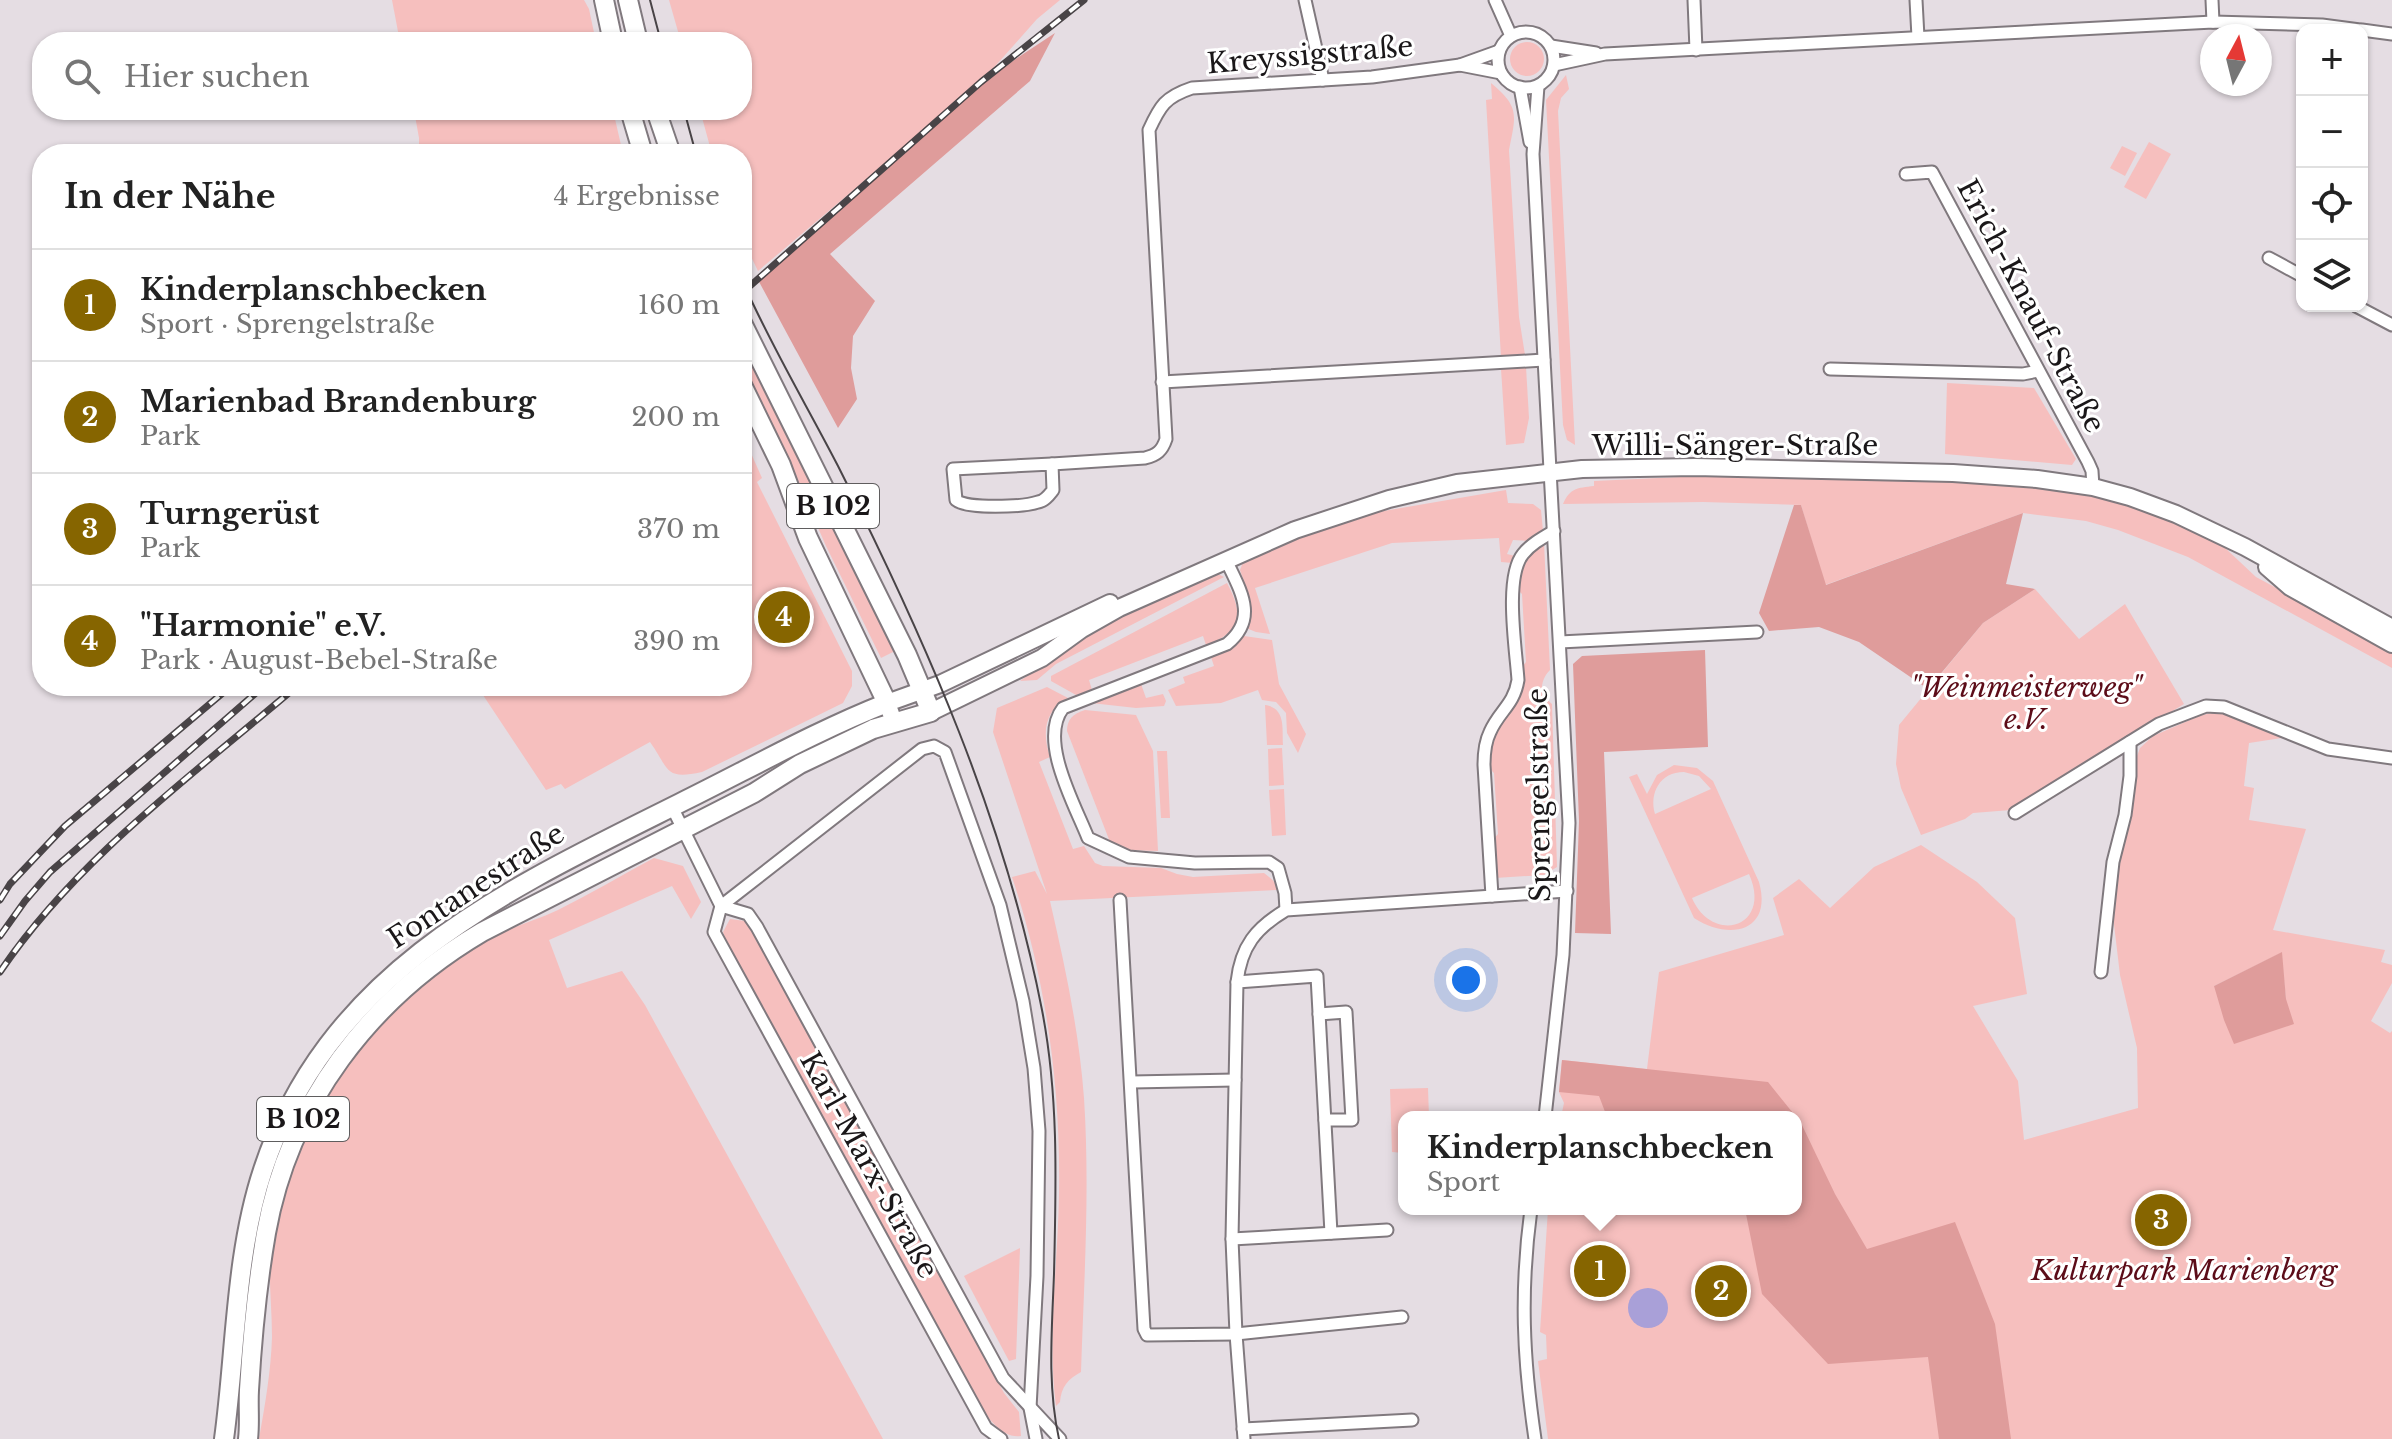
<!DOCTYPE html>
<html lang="de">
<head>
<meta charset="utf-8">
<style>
	:root { --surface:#fff; --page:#f2f2f2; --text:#222; --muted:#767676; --line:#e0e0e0; --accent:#866500 }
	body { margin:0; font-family:"Libre Baskerville",serif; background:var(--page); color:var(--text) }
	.controls { position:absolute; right:24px; top:24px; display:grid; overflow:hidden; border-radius:16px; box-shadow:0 2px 6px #0004 }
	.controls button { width:72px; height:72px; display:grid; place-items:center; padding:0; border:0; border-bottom:2px solid var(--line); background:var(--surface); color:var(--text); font:40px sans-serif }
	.compass { position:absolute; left:2200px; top:24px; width:72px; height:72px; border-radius:50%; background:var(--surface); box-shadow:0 2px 6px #0004; rotate:7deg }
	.you { position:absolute; left:1466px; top:980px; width:28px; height:28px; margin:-20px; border:6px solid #fff; border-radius:50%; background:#1a73e8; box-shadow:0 0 0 12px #1a73e833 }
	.badge { display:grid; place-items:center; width:52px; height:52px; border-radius:50%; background:var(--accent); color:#fff; font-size:26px; font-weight:700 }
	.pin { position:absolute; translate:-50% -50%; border:4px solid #fff; box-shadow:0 2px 8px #0006 }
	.popup { position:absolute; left:1398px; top:1111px; width:404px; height:104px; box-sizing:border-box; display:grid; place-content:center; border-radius:16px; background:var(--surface); filter:drop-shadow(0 2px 6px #0005); font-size:26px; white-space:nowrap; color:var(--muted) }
	.popup b { font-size:30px; color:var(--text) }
	.popup::after { content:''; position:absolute; left:50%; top:100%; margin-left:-16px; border:16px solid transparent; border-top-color:var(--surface) }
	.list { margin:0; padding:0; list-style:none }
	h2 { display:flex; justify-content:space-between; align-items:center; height:104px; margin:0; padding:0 32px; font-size:34px }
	h2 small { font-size:26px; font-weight:400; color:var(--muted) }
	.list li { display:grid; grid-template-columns:52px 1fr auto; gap:24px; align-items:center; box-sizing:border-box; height:112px; padding:0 32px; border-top:2px solid var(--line) }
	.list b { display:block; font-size:30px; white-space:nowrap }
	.list p { margin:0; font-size:26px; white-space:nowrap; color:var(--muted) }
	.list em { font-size:26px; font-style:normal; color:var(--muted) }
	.icon { flex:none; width:44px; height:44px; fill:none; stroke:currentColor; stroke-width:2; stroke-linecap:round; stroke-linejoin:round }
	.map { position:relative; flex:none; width:2392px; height:1439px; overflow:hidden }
	.search { position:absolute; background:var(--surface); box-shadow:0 2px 6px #0004; left:32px; top:32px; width:720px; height:88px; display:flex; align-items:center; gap:20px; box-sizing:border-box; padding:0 28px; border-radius:32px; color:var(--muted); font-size:30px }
	.panel { position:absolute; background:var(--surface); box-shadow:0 2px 6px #0004; left:32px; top:144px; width:720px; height:552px; border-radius:32px }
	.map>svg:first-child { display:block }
	.green { fill:#f6bfbe; fill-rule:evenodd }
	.forest { fill:#df9c9b }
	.water { fill:#a9a0d8 }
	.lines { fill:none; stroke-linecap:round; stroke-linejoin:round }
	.street-casing { stroke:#80797e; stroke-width:15 }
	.secondary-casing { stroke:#80797e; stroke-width:20 }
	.primary-casing { stroke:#80797e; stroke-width:22 }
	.street { stroke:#fff; stroke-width:11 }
	.secondary { stroke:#fff; stroke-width:16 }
	.primary { stroke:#fff; stroke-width:18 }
	.tram { stroke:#494447; stroke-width:2 }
	.rail-casing { stroke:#494447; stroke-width:7 }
	.rail { stroke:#fff; stroke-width:4; stroke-dasharray:12; stroke-linecap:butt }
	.labels { text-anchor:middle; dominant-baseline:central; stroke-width:6; stroke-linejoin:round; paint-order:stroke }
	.shield { fill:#fff; stroke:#5f5d5e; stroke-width:2 }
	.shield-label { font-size:26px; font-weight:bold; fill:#1a1719 }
	.street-label { font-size:28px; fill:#1a1719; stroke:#fff }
	.park-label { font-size:28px; font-style:italic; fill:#5c0c18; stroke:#fff }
</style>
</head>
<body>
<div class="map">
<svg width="2392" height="1439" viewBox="0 0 2392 1439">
	<rect width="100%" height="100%" fill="#e5dde3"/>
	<g class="green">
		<path d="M392 0H584L589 9 596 42H400Z"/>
		<path d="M669 0H1060L1037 19 981 82 758 271 742 238V154H712L700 110H742V42H681Z"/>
		<circle cx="1527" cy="59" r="17"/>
		<path d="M1566 75 1569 89 1561 98 1558 111 1575 445 1567 440 1563 425 1546 100Z"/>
		<path d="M1491 83C1520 107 1516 115 1509 150L1519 317 1525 355 1501 357 1486 100 1492 99Z"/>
		<path d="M414 110H613L623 154H419V138Z"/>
		<path d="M2149 142 2171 154 2146 199 2124 187Z"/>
		<path d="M2122 146 2137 153 2125 176 2110 168Z"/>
		<path d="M742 338 897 650 881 658 826 546 788 459 742 367Z"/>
		<path d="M1526 367 1529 418 1524 443 1506 445 1501 369Z"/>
		<path d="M1947 383 2034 388 2076 459 2072 465 1945 454Z"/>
		<path d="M742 433 762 478 757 482 852 671V686L843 703 702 772C664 780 670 770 650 742L565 789 561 784 546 790 477 686H742Z"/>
		<path d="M1724 475 1922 478 2060 488 2113 498 2179 521 2223 546 2256 577 2392 650V668L2188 557 2118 530 2086 521 2023 513 1825 585 1801 505 1703 502 1563 504C1570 488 1577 488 1594 486V481Z"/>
		<path d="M1506 490 1508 503 1533 504 1541 510 1543 531 1529 541 1513 540 1507 554 1515 556 1513 563 1501 562 1499 538 1392 543 1255 588 1270 634 1256 632 1246 628C1254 606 1247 591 1240 570L1243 562 1329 526 1372 513Z"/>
		<path d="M1544 543 1550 670C1543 677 1541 685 1542 695L1552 704 1557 867 1544 875 1495 878 1492 841 1498 834 1494 773 1488 767 1489 749 1498 725 1518 699 1521 668 1526 662 1522 594 1517 589 1524 557Z"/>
		<path d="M1216 573 1224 577 1056 664 1037 680 1020 681 1093 628Z"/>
		<path d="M1227 583C1244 615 1242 632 1206 645L1203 636 1089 680 1092 690 1076 695 1051 681V676Z"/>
		<path d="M2035 589 2079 639 2125 604 2184 704 2011 810 1973 813 1965 819 1921 835 1901 788 1896 764 1899 725 1983 623Z"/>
		<path d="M1244 636 1272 640 1279 684 1306 734 1298 753 1287 733 1286 713 1276 702 1262 700 1258 690 1221 703 1176 706 1168 690 1185 683 1183 677 1214 666 1211 657 1235 647Z"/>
		<path d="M1141 684 1146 698 1163 694 1166 701 1164 706 1136 708 1091 703Z"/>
		<path d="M1047 687 1068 698C1044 711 1042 733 1050 757L1039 762 1073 849 1084 846 1095 863 1103 866 1161 868 1177 874 1193 877 1264 873C1270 878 1277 882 1277 890L1050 901C1065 966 1079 1031 1084 1098 1090 1189 1084 1282 1081 1372 1068 1379 1061 1387 1060 1402L1056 1406C1047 1336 1058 1264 1059 1194 1061 1087 1046 979 1012 877L1035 871 1047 894 993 732 997 708Z"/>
		<path d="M1265 705C1286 708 1282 728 1283 745H1267Z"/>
		<path d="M1085 710 1136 715 1153 751 1158 851 1125 850 1110 842 1067 731C1067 719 1073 714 1085 710Z"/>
		<path d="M2211 713 2223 714 2288 737 2249 743 2244 786 2254 788 2249 820 2306 829 2273 930 2385 950 2381 962 2392 965V983L2371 1021 2390 1033 2392 1031V1439H1548L1538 1361 1547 1359 1546 1335 1540 1332 1548 1209H1796V1117H1561L1564 1103 1559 1092 1562 1060 1647 1069 1659 972 1784 935 1773 898 1799 879 1830 908 1874 867 1921 845 1977 882 2015 918 2027 994 1973 1006 2018 1081 2024 1140 2138 1108 2137 1048 2120 975 2113 916 2116 864 2134 764 2140 748 2153 736 2199 716ZM2281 953 2286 999 2214 986Z"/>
		<path d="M1282 748 1284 785 1269 786 1268 749Z"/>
		<path d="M1157 751H1167L1170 818H1161Z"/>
		<path d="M1674 765 1697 768 1713 781 1759 882C1773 932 1729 941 1694 918L1629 777 1637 774 1647 794 1657 775ZM1684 772 1699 776 1711 789 1655 814C1649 793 1660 772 1684 772ZM1749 874C1773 928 1712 945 1692 898Z"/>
		<path d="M1284 789 1286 835 1272 836 1269 790Z"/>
		<path d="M654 858 683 866 701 902 691 919 672 886 549 940 567 988 622 971 645 1005 883 1439H259C265 1405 271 1371 272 1337 272 1299 266 1267 274 1229 298 1114 371 1004 474 945 501 930 530 923 558 910 590 894 622 875 654 858Z"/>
		<path d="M730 919 745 921 750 928 1004 1393 1019 1412 1021 1436C1003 1439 989 1419 980 1406L725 938 723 932Z"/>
		<path d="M1428 1088 1429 1117H1404V1153L1392 1152 1390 1089Z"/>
		<path d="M1020 1248 1016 1359 1009 1361 964 1276Z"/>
	</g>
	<g class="forest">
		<path d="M1055 33 1030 81 830 254 875 301 853 336 851 368 857 399 838 428 757 278 981 82Z"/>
		<path d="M1794 505H1801L1826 585 2023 513 2006 584 2035 589 1983 623 1928 689 1859 642 1819 627 1769 631 1759 613Z"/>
		<path d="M1705 650 1708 747 1604 752 1611 934 1575 933 1579 821 1573 664 1582 656Z"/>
		<path d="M2282 952 2286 999 2294 1024 2234 1044 2224 1020 2214 986Z"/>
		<path d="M1562 1060 1768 1082 1801 1123 1835 1194 1867 1249 1955 1222 1995 1324 2011 1439H1939L1928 1357 1828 1364 1762 1294 1745 1209H1796V1117H1607L1599 1096 1559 1092Z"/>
	</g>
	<g class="water">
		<path d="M1597 1255C1605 1259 1611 1266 1616 1273V1279L1613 1284 1604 1285 1599 1280 1592 1279 1585 1274 1586 1261Z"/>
		<circle cx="1648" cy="1308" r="20"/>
	</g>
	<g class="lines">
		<defs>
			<g id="street">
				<path d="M1305 0 1323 80"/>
				<path d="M1495 0 1511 36"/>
				<path d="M1694 0 1696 50"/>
				<path d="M1916 0 1918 37"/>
				<path d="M2212 0 2213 22"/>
				<path d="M2362 30 2392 34"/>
				<circle cx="1526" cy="60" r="28"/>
				<path d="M1551 46 1596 53"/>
				<path d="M1460 65 1499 51"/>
				<path d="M1554 65 1605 54 2213 22 2322 25 2360 30"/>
				<path d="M1538 86 1533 154 1569 823 1563 955 1545 1117"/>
				<path d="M1520 87 1530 142"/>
				<path d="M1906 174 1932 172 2088 462 2092 471 2093 487"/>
				<path d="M2269 258 2302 276"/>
				<path d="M2356 306 2392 325"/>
				<path d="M1830 369 2023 374 2038 371"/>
				<path d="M1162 382 1544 360"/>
				<path d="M1052 464 1145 458C1157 455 1162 451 1166 439L1149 130C1160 106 1165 97 1192 88L1372 77 1460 65 1501 73"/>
				<path d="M1052 464 1053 490C1049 495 1045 501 1038 502 1024 507 966 509 956 500L953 469Z"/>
				<path d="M1226 560C1240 590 1259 618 1227 644L1063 708C1038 740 1075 805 1088 838L1129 857 1195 863 1269 862 1278 868 1285 893 1286 910"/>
				<path d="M1560 642 1757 632"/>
				<path d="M672 807 721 906 714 932 986 1428 1001 1439"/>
				<path d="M2015 813 2159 724 2206 706 2224 707 2328 749 2392 758"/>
				<path d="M1492 896 1484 765C1484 753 1485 742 1490 732 1499 711 1514 705 1518 680 1516 650 1504 577 1523 554 1531 544 1542 538 1554 531"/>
				<path d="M1120 900 1144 1329 1147 1335 1236 1334 1402 1317"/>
				<path d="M721 906 922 749 934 746 945 752 1000 905 1023 1001 1034 1068 1039 1131 1037 1276 1030 1408 1036 1439"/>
				<path d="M721 906 748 914 757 927 1003 1378 1060 1439"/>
				<path d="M2101 972 2113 862 2125 815 2130 776V742"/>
				<path d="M1237 982 1317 976 1331 1233"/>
				<path d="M1319 1014 1346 1012 1352 1120H1325"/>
				<path d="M1132 1082 1235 1080"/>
				<path d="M1531 1209C1520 1291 1523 1358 1535 1439"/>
				<path d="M1232 1239 1387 1230"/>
				<path d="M1243 1429 1412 1420"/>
				<path d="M1244 1439 1236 1334 1232 1239 1237 982C1241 946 1256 928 1286 910L1567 891"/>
			</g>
			<g id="secondary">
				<path d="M2267 567 2290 587 2392 644"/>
				<path d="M931 712 1042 658 1082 629 1119 608 1295 530 1389 499 1457 483 1582 469 1695 467 1953 473 2037 479 2093 487 2130 497 2176 514 2245 547 2392 628"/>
				<path d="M894 722 887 703 940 684 1110 603"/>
			</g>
			<g id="primary">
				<path d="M604 0 613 42"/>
				<path d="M628 0 638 42"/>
				<path d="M630 110 643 154"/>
				<path d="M656 110 671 154"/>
				<path d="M224 1439C236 1351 235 1254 263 1170 329 970 506 890 680 803 749 769 816 731 887 703L808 538 781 465 742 385"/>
				<path d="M248 1439C250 1423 248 1407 249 1390 252 1338 257 1285 266 1233 289 1104 370 998 482 932L754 793 800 764 873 729 931 712 907 655 742 323"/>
			</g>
		</defs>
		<use href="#street" class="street-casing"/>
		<use href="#secondary" class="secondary-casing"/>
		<use href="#primary" class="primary-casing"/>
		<use href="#street" class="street"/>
		<use href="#secondary" class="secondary"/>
		<use href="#primary" class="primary"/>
		<g class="tram">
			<path d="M650 0 661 42"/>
			<path d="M684 110 696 154"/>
			<path d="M742 280C770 344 806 404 838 466 925 639 1005 819 1042 1010 1059 1097 1056 1186 1054 1274 1052 1329 1047 1385 1059 1439"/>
		</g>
		<defs>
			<g id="rail">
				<path d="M742 293 981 82 1084 0"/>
				<path d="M0 900 10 884 65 826 231 686"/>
				<path d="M0 936 25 901 50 872 264 686"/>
				<path d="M0 972C77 858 193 775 297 686"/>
			</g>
		</defs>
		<use href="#rail" class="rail-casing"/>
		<use href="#rail" class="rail"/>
	</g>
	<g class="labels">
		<g class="shield">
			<rect x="787" y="484" width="92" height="44" rx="6"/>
			<rect x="257" y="1097" width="92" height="44" rx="6"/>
		</g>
		<g class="shield-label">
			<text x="833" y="506">B 102</text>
			<text x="303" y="1119">B 102</text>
		</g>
		<g class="street-label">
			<text transform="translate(1310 55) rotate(-5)">Kreyssigstraße</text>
			<text transform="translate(2031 306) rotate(62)">Erich-Knauf-Straße</text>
			<text x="1735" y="445">Willi-Sänger-Straße</text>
			<text transform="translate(1539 795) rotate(-91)">Sprengelstraße</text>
			<text transform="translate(476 886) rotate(-33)">Fontanestraße</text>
			<text transform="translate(869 1165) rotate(61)">Karl-Marx-Straße</text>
		</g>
		<g class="park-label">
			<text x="2026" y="687">"Weinmeisterweg"<tspan x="2026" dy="32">e.V.</tspan></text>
			<text x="2184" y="1270">Kulturpark Marienberg</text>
		</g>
	</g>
</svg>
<div class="controls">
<button>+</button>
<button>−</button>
<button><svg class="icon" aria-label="locate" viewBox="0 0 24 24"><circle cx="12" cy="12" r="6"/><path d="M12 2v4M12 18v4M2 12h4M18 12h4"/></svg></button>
<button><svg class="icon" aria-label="layers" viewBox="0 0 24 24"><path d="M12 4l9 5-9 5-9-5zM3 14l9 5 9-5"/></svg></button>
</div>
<svg class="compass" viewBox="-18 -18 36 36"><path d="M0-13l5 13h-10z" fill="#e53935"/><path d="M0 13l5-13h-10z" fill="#767676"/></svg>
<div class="you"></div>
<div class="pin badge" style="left:1600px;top:1271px">1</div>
<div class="popup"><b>Kinderplanschbecken</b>Sport</div>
<div class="pin badge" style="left:1721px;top:1291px">2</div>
<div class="pin badge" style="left:2161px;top:1220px">3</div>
<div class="pin badge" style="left:784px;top:617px">4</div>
<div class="search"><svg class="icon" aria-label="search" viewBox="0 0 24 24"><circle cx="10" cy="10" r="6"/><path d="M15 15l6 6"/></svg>Hier suchen</div>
<section class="panel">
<h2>In der Nähe<small>4 Ergebnisse</small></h2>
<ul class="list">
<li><span class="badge">1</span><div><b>Kinderplanschbecken</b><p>Sport · Sprengelstraße</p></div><em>160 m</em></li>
<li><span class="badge">2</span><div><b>Marienbad Brandenburg</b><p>Park</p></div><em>200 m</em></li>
<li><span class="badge">3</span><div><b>Turngerüst</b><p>Park</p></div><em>370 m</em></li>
<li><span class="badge">4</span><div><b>&quot;Harmonie&quot; e.V.</b><p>Park · August-Bebel-Straße</p></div><em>390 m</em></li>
</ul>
</section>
</div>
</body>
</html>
